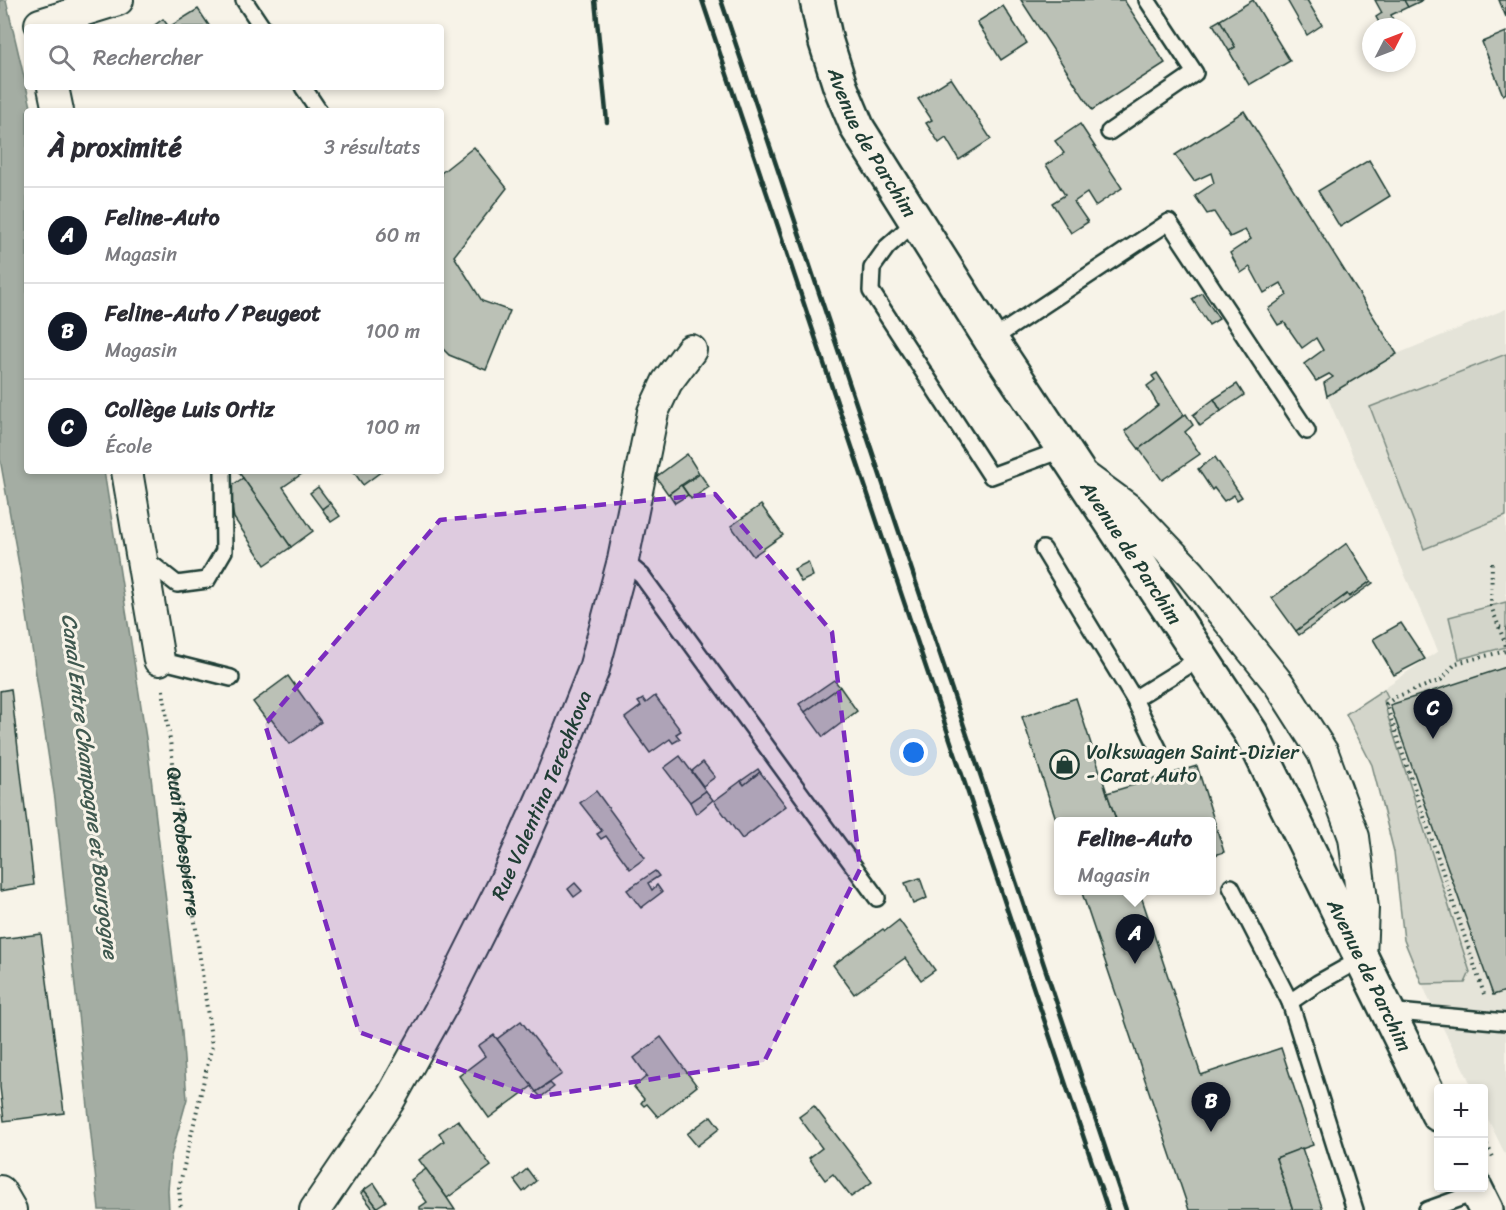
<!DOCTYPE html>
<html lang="fr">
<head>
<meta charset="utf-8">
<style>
	:root { --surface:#fff; --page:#f2f2f3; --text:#2b2b33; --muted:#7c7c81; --line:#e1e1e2; --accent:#111827 }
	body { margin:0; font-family:Sriracha,sans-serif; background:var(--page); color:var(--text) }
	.controls { position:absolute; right:18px; bottom:18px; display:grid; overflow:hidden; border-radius:6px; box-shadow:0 3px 9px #0003 }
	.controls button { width:54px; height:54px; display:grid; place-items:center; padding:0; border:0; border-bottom:2px solid var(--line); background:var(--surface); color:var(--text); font:30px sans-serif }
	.compass { position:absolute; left:1362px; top:18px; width:54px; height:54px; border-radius:50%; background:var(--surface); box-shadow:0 3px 9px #0003; rotate:48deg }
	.you { position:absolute; left:914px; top:753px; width:21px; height:21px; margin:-15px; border:4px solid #fff; border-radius:50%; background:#1a73e8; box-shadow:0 0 0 9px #1a73e833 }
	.badge { display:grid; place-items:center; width:39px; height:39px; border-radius:50%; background:var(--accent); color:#fff; font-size:20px; font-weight:700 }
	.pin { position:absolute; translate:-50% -50px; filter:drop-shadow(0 2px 3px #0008) }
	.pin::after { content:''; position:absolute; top:32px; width:21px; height:18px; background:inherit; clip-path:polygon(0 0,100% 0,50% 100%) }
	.popup { position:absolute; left:1054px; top:817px; width:162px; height:78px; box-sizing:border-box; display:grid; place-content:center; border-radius:6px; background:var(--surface); filter:drop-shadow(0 2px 4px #0005); font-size:20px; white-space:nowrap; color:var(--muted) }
	.popup b { font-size:22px; color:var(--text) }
	.popup::after { content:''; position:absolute; left:50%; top:100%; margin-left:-12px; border:12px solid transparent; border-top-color:var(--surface) }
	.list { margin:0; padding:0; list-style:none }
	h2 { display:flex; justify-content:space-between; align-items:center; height:78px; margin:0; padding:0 24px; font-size:26px }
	h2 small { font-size:20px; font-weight:400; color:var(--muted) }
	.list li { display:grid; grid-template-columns:39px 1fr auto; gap:18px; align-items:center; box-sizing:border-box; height:96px; padding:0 24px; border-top:2px solid var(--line) }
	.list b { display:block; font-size:22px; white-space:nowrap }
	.list p { margin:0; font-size:20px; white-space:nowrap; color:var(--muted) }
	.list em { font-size:20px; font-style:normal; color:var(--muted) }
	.icon { flex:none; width:33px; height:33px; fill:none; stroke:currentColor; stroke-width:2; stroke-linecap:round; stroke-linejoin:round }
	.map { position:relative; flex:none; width:1506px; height:1210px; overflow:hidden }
	.search { position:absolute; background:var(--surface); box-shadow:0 3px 9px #0003; left:24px; top:24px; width:420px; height:66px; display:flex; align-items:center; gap:15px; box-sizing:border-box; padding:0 21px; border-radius:6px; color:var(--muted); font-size:22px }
	.panel { position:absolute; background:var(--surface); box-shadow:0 3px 9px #0003; left:24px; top:108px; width:420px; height:366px; border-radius:6px }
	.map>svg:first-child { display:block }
	.built { fill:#e5e4d9 }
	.green { fill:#d3d5ca; stroke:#79897f; stroke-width:1.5 }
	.water { fill:#a4ada3; stroke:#6f8077; stroke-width:1.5 }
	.building { fill:#bbc1b6; stroke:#1f3d34; stroke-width:1.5 }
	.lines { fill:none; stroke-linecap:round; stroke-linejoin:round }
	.service-casing { stroke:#1f3d34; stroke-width:20 }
	.minor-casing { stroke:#1f3d34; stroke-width:34 }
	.tertiary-casing { stroke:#1f3d34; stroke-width:38 }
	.path { stroke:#1f3d34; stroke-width:4; stroke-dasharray:1.5 4.5; stroke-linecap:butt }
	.service { stroke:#f7f3e8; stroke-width:15 }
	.minor { stroke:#f7f3e8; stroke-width:30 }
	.tertiary { stroke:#f7f3e8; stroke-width:33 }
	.rail { stroke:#1f3d34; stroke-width:4.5 }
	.marked { fill:#7b2cbf; fill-opacity:0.2; stroke:#7b2cbf; stroke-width:4.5; stroke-dasharray:12 8; stroke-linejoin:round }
	.labels { text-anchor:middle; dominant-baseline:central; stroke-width:6; stroke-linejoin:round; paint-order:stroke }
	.street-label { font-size:20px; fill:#1f3d34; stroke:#f7f3e8 }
	.poi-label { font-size:20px; fill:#1f3d34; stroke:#f7f3e8; text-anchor:start }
	.water-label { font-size:21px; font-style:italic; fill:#405950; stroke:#f7f3e8 }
</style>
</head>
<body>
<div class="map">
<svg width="1506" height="1210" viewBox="0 0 1506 1210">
	<rect width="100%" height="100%" fill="#f7f3e8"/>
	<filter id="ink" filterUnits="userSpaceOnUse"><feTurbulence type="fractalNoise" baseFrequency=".0167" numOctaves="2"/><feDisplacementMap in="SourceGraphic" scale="12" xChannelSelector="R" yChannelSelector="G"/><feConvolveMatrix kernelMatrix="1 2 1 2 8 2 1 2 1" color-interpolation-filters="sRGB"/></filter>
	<g filter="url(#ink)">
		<path class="built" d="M1506 309V1156L1484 1111V1088H1473L1430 1002 1404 940 1394 852 1372 765 1346 714 1438 651 1327 396 1397 354Z"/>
		<g class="green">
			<path d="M1506 354V516L1424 549 1370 407Z"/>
			<path d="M1506 602V647L1459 659 1449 617Z"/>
			<path d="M1384 689 1388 697 1384 701 1388 717 1470 972 1465 983 1422 984 1404 940 1394 852 1372 765 1346 714Z"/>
		</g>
		<path class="water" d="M0 0H6L32 111H27V471H104L147 744 182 1033 187 1099 171 1156 168 1190 169 1210H99L55 799 21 576 0 459Z"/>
		<g class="building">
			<path d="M1021 0H1124L1165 63 1092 110Z"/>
			<path d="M1253 0 1290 61 1249 85 1229 51 1235 47 1220 20Z"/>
			<path d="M1287 0H1307L1322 25 1307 35Z"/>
			<path d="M1375 0H1404L1408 7 1391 15 1393 20 1381 26 1376 17 1382 13Z"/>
			<path d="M1404 0H1423L1408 7Z"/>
			<path d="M1499 0H1506V17Z"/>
			<path d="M1003 6 1027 43 1001 60 977 22Z"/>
			<path d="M198 9 210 27H169Z"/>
			<path d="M163 19 169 27H152Z"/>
			<path d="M1220 20 1235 47 1229 51 1213 24Z"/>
			<path d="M1506 32V93L1503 95 1482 42Z"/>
			<path d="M951 78 991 139 959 160 946 138 939 143 926 123 932 120 918 99Z"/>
			<path d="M1244 111 1397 354 1327 396 1324 383 1333 377 1329 374 1316 381 1304 364 1323 350 1316 338 1302 348 1284 322 1278 325 1268 309 1287 295 1281 283 1264 293 1250 267 1241 273 1230 253 1251 239 1245 230 1230 237 1214 212 1207 214 1195 196 1214 183 1211 173 1194 181 1175 155Z"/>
			<path d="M1080 124 1122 188 1095 206 1087 193 1074 202 1088 222 1071 233 1052 203 1065 195 1046 165 1064 153 1055 141Z"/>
			<path d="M474 147 507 188 454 256 482 301 510 311 486 370 449 355 441 347V173Z"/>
			<path d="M1369 160 1390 196 1340 227 1318 191Z"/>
			<path d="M1202 293 1219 319 1209 325 1192 299Z"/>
			<path d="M1157 373 1184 415 1139 449 1125 431 1158 405 1147 386 1155 380 1152 376Z"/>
			<path d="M1237 384 1244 395 1221 411 1214 399Z"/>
			<path d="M1214 399 1221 411 1200 426 1193 415Z"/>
			<path d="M1186 414 1193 425 1185 432 1200 454 1162 480 1139 449Z"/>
			<path d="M687 454 699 473 668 494 656 477Z"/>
			<path d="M1215 457 1242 497 1237 500 1234 495 1224 501 1214 488 1212 490 1198 469Z"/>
			<path d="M238 471H306L283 487 313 531 291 547Z"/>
			<path d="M353 471H382L363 485Z"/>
			<path d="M700 474 709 487 691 499 682 486Z"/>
			<path d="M243 478 291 547 265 565 234 518 228 488Z"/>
			<path d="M681 485 688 495 675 503 669 494Z"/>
			<path d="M318 487 330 503 322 509 310 493Z"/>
			<path d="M330 503 340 516 331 522 322 509Z"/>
			<path d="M761 505 783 535 753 556 731 526Z"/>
			<path d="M1347 543 1371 581 1349 597 1347 594 1296 631 1272 598Z"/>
			<path d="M808 562 813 576 801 582 794 569Z"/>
			<path d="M1371 581 1373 583 1299 635 1296 631 1347 594 1349 597Z"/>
			<path d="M1401 623 1425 659 1394 675 1373 639Z"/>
			<path d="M1506 667V991L1493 995 1390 705Z"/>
			<path d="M288 676 321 722 290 744 271 719 268 722 253 702Z"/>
			<path d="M834 680 840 687 805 712 799 704Z"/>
			<path d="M840 687 857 711 823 737 805 712Z"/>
			<path d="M11 689 34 885 0 891V691Z"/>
			<path d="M655 696 681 731 676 734 680 739 673 743 670 739 650 753 625 718 641 706 638 702 643 699 646 703Z"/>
			<path d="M1076 698 1107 793 1117 822H1058V825L1022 717Z"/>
			<path d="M680 756 706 791 690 802 664 768Z"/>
			<path d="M703 762 715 777 703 786 692 771Z"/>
			<path d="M1197 766 1224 852 1212 856V822H1117L1107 793Z"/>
			<path d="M758 769 760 772 744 785 741 781Z"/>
			<path d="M760 772 786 806 742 839 714 801 741 781 744 785Z"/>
			<path d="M596 791 645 858 630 869 606 836 601 839 597 834 602 831 580 803Z"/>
			<path d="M706 791 713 800 696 814 690 802Z"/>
			<path d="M655 871 659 876 648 883 652 890 657 885 662 892 641 908 627 890Z"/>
			<path d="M920 878 927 898 913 904 905 883Z"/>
			<path d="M575 883 582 891 574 897 568 889Z"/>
			<path d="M1081 890H1139L1201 1075 1281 1048 1313 1145 1276 1158 1293 1210H1189Z"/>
			<path d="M899 920 935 970 921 980 905 958 854 994 833 965 883 929 885 931Z"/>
			<path d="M41 934 64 1113 4 1121 0 1087V939Z"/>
			<path d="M521 1021 562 1074 536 1092 497 1039Z"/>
			<path d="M494 1035 532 1086 489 1118 459 1076 485 1056 478 1046Z"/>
			<path d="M661 1037 697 1086 658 1117 647 1104 644 1106 641 1103 644 1099 634 1087 647 1076 634 1058Z"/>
			<path d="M550 1083 554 1087 541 1097 536 1092Z"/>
			<path d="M814 1106 872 1182 851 1197 833 1174 825 1180 809 1158 822 1148 799 1117Z"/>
			<path d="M711 1116 720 1128 697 1146 687 1134Z"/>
			<path d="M458 1120 491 1166 447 1198 419 1160 444 1141 439 1133Z"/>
			<path d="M1302 1148 1323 1210H1293L1276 1158Z"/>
			<path d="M426 1169 447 1198 455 1210 420 1209V1207L427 1202 411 1180Z"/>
			<path d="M527 1169 536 1181 523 1192 514 1180Z"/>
			<path d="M374 1183 386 1201 377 1207 364 1190Z"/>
			<path d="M364 1190 377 1207 374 1210 361 1193Z"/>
		</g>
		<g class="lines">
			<defs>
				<g id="service">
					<path d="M244 0 262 27"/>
					<path d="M303 87 319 111"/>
					<path d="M1109 132 1195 73 1147 0"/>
					<path d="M916 221 887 247 872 268 871 291 991 476 1064 449"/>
					<path d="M991 340 1169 222 1307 431"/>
					<path d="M1043 549 1134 699 1159 750"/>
					<path d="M144 558 177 584 207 580 224 551 223 471"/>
					<path d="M623 560 642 576 877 898"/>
					<path d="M159 660 231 678"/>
					<path d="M1134 699 1202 657"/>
					<path d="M1231 887 1290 1002"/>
					<path d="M1387 1011 1506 1022"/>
					<path d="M1355 1210 1290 1002 1318 983 1361 959"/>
					<path d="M1427 1210 1477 1192"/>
				</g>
				<g id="minor">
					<path d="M40 24 118 0"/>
					<path d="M53 87 58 111"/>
					<path d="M127 471 159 660"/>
					<path d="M1085 477 1130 510 1191 574 1279 684 1323 753 1354 837 1363 908 1361 959"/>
					<path d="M0 1191 11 1210"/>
					<path id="s2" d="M315 1210 389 1101 446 999 504 883 551 777 594 669 623 560 653 412 667 382 691 350"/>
				</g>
				<g id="tertiary">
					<path id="s3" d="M817 0 826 42 840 86 858 129 991 340 1251 733 1438 1114"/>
					<path d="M1475 1188 1486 1210"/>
				</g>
			</defs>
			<use href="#service" class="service-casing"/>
			<use href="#minor" class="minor-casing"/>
			<use href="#tertiary" class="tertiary-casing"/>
			<g class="path">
				<path d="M1492 563 1491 606 1499 627 1506 629"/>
				<path d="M1499 627 1506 646"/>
				<path id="s1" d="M163 690 212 1045 179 1188 181 1210"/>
				<path d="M1484 994 1386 704 1396 697 1441 680 1456 663 1506 651"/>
				<path d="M1484 1139 1494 1159"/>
			</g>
			<use href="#service" class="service"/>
			<use href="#minor" class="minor"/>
			<use href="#tertiary" class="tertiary"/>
			<g class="rail">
				<path d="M595 0 607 122"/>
				<path d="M702 0 1108 1210"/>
				<path d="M721 0 1126 1210"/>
			</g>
		</g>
	</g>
	<path class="marked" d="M715 494 832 632 860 869 764 1062 535 1097 359 1032 265 724 440 520Z"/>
	<defs>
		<symbol id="shop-ring" viewBox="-11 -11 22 22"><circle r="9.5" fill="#f7f3e8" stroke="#1f3d34" stroke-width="1.5"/><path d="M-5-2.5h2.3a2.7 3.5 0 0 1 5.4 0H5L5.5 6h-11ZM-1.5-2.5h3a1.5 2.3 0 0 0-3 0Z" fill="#1f3d34"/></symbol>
	</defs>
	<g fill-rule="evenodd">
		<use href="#shop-ring" x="1048" y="748" width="33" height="33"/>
	</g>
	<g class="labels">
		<g class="street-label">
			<text stroke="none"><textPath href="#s3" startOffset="154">Avenue de Parchim</textPath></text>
			<text stroke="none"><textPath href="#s3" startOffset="640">Avenue de Parchim</textPath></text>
			<text stroke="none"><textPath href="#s2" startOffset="474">Rue Valentina Terechkova</textPath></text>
			<text stroke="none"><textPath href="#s1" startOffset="153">Quai Robespierre</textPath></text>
			<text stroke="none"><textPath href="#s3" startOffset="1126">Avenue de Parchim</textPath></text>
		</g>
		<g class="poi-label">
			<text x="1086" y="752">Volkswagen Saint-Dizier<tspan x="1086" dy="23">- Carat Auto</tspan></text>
		</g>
		<g class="water-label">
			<text transform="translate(90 786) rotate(83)">Canal Entre Champagne et Bourgogne</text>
		</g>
	</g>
</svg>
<div class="controls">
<button>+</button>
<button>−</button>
</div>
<svg class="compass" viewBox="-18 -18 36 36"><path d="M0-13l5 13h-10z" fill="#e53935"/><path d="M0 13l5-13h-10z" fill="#7c7c81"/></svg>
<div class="you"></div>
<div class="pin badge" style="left:1135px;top:964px">A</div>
<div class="popup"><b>Feline-Auto</b>Magasin</div>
<div class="pin badge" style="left:1211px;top:1132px">B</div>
<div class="pin badge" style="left:1433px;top:739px">C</div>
<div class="search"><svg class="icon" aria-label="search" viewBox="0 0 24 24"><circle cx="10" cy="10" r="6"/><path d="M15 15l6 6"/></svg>Rechercher</div>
<section class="panel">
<h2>À proximité<small>3 résultats</small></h2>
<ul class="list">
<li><span class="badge">A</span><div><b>Feline-Auto</b><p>Magasin</p></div><em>60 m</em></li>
<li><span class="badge">B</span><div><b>Feline-Auto / Peugeot</b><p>Magasin</p></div><em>100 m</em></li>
<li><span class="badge">C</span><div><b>Collège Luis Ortiz</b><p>École</p></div><em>100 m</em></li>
</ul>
</section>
</div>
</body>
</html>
